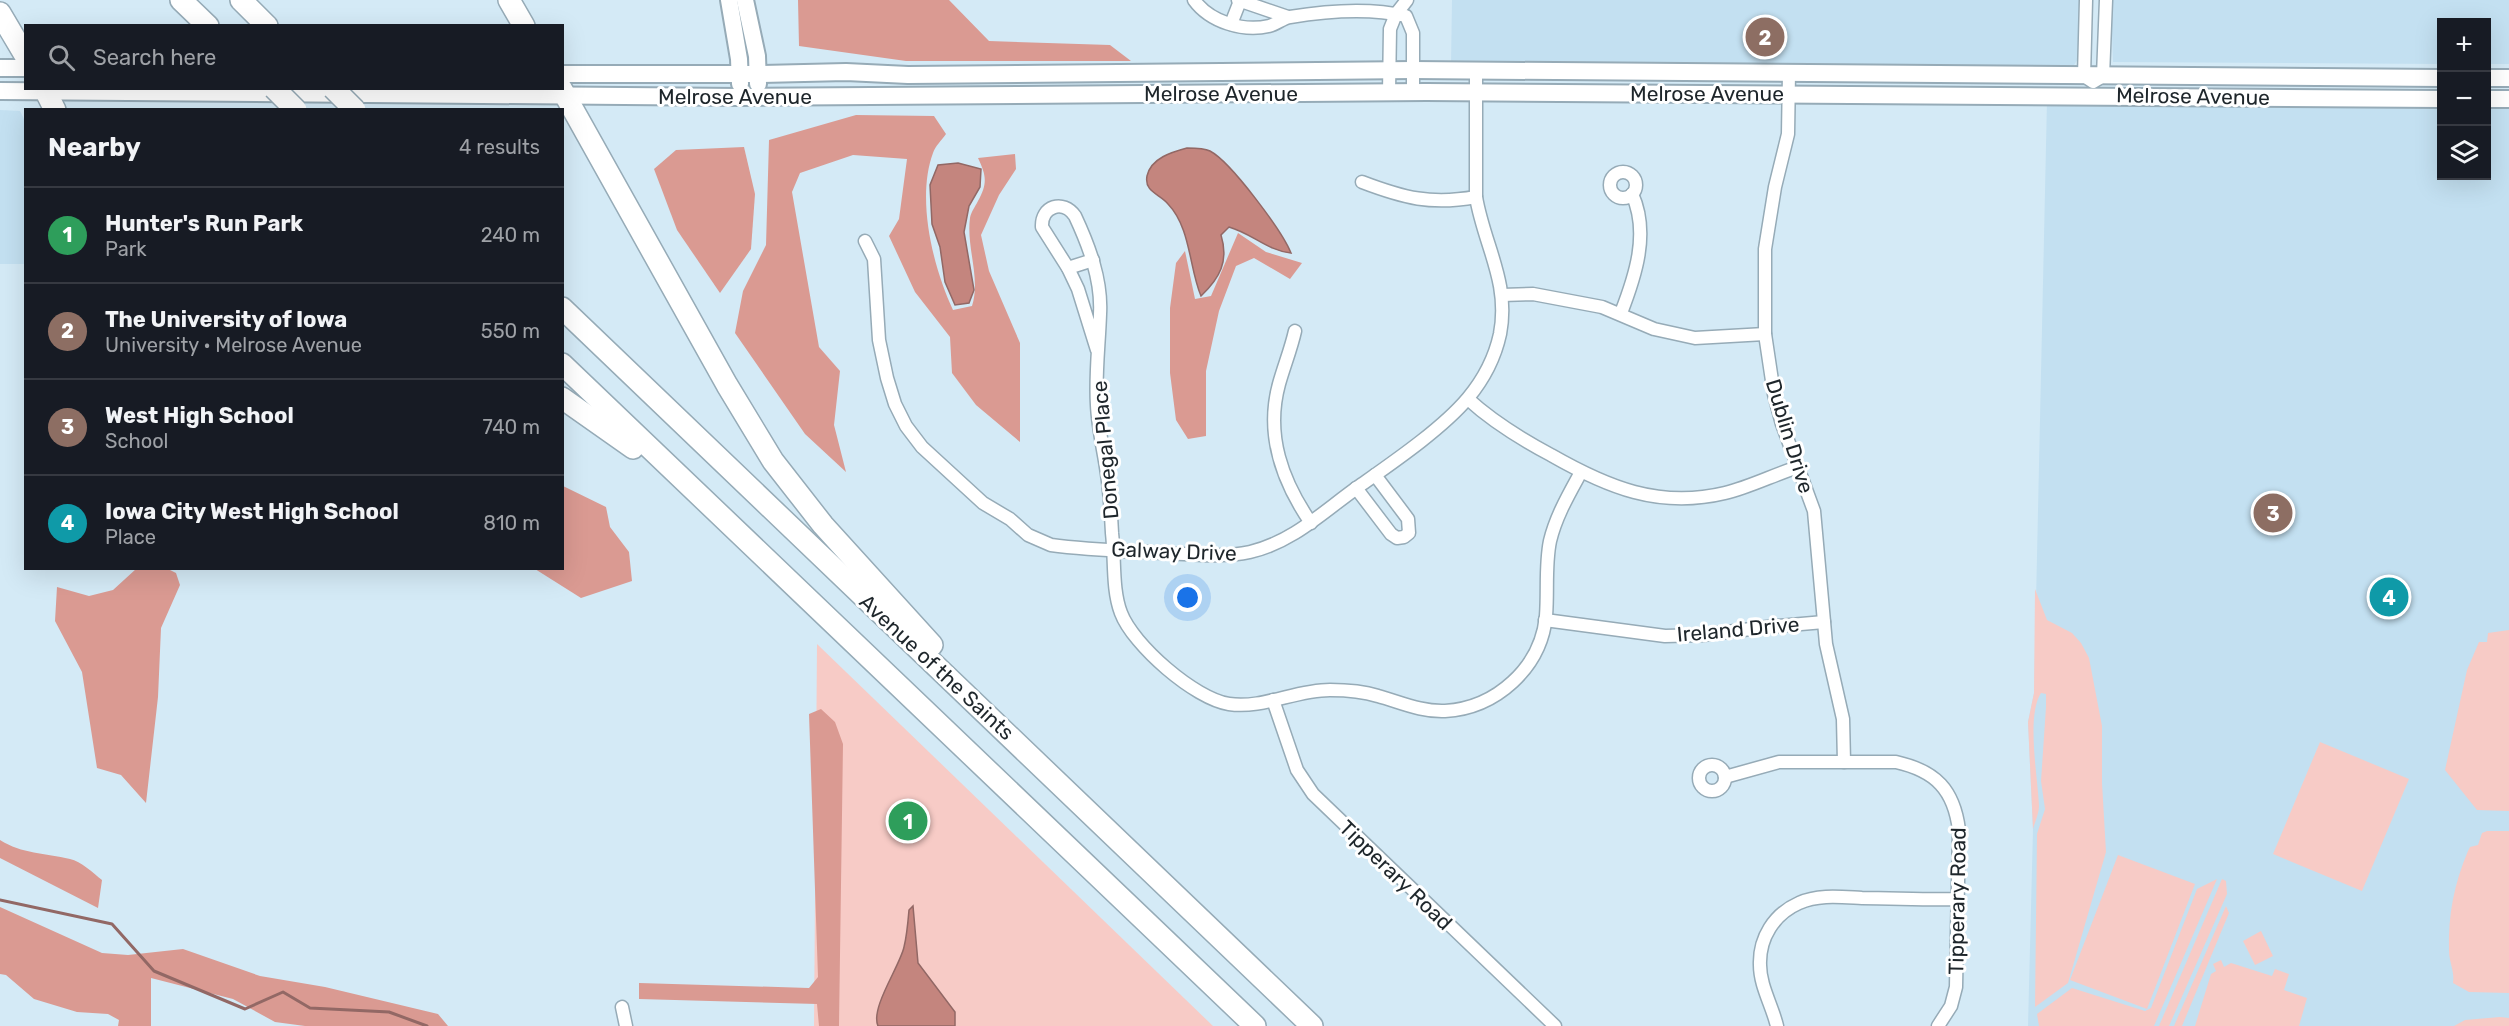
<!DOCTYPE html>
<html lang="en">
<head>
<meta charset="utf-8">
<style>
	:root { --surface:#171b24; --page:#242831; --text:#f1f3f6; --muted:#9ea1a6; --line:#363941; --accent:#cb3d38 }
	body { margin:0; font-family:Rubik,sans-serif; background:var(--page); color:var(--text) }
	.controls { position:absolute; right:18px; top:18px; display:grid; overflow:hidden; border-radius:0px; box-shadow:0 6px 24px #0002 }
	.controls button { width:54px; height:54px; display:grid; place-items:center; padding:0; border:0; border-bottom:2px solid var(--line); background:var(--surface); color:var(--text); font:30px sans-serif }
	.you { position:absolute; left:1188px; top:598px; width:21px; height:21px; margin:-15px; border:4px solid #fff; border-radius:50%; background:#1a73e8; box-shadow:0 0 0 9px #1a73e833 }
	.badge { display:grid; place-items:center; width:39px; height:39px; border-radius:50%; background:var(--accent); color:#fff; font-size:20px; font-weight:700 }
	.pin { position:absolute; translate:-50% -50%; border:3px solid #fff; box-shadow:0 2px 6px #0006 }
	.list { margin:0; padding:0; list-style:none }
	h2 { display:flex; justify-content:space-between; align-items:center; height:78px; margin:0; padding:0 24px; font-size:26px }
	h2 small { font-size:20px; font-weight:400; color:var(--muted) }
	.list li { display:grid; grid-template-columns:39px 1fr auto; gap:18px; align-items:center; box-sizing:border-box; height:96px; padding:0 24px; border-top:2px solid var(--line) }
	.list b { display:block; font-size:22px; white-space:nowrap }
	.list p { margin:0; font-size:20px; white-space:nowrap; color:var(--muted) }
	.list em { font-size:20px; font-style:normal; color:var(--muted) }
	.icon { flex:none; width:33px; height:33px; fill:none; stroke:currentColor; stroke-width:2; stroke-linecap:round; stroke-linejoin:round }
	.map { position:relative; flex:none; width:2509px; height:1026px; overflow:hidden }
	.search { position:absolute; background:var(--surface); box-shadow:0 6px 24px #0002; left:24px; top:24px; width:540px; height:66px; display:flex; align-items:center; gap:15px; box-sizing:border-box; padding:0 21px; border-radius:0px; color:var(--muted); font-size:22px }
	.panel { position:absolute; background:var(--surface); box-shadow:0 6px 24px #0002; left:24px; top:108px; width:540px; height:462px; border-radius:0px }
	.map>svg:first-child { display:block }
	.built { fill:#c3e0f1 }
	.green { fill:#f7cbc6 }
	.forest { fill:#da9a92 }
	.water { fill:#c4857e; stroke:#926865; stroke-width:1.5 }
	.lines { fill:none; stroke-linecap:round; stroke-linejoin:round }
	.stream { stroke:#926865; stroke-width:3 }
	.street-casing { stroke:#96abb7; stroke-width:15 }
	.secondary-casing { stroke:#96abb7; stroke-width:20 }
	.highway-casing { stroke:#96abb7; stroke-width:24 }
	.street { stroke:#fff; stroke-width:12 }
	.secondary { stroke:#fff; stroke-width:16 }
	.highway { stroke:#fff; stroke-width:21 }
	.highway-bridge-casing { stroke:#96abb7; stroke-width:24; stroke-linecap:butt }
	.highway-bridge { stroke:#fff; stroke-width:21 }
	.labels { text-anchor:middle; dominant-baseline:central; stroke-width:6; stroke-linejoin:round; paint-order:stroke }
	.street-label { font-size:21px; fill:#1e262b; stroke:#fff }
</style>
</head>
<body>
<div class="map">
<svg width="2509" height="1026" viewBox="0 0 2509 1026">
	<rect width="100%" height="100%" fill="#d4eaf6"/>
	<g class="built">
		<path d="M1452 0H2083L2079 57 2073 67 1451 66Z"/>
		<path d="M2113 0H2509V64H2487L2486 22H2442L2441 64 2113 62 2111 9Z"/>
		<path d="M2047 100 2441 105 2442 176H2486L2487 105H2509V1026H2028L2033 829 2028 722 2034 693Z"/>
		<path d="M0 110 20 111 25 121V264H0Z"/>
	</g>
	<g class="green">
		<path d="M2035 589 2047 620 2072 633 2081 643 2089 658 2102 726V783L2106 852 2068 983 2035 1007 2037 834 2045 809 2041 781 2046 707V694L2041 693C2026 716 2038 778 2039 806 2039 813 2035 822 2033 829L2028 722 2034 693Z"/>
		<path d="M2509 630V811L2477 810 2445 770 2467 670 2479 642H2487L2488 633Z"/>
		<path d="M817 644 1213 1026H814Z"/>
		<path d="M2320 742 2409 779 2362 891 2273 854Z"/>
		<path d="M2487 831H2509V993L2469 992 2453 983C2455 972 2449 962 2449 951 2448 915 2454 884 2468 851L2470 847 2478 845 2482 833Z"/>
		<path d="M2118 855 2195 884 2147 1009 2070 980Z"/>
		<path d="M2217 879 2154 1026H2039L2037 1014 2072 988 2145 1011 2151 1008 2197 889Z"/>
		<path d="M2222 879 2226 881 2227 894 2169 1026H2159Z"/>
		<path d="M2226 906 2229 913 2182 1026H2174Z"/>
		<path d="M2261 931 2273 956 2255 965 2243 941Z"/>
		<path d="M2221 960 2224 967 2231 963 2272 976 2275 969 2289 974 2284 990 2307 998 2299 1026H2195L2211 974 2216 971 2213 964Z"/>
		<path d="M2500 1017 2509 1018V1026H2454L2465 1020Z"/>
	</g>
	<g class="forest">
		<path d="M798 0H949L989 41 1110 45 1131 61H906L799 46Z"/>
		<path d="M856 115 934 116 946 134C942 140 935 146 933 153 916 199 933 267 953 310L972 306C981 278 966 247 970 218 971 212 975 207 978 201 988 183 986 175 978 158L1015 154 1016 169 999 195 981 235 989 271 1020 343V442L976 405 952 373 950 337 915 292 889 236 899 219 907 159 853 155 800 173 792 192 819 347 840 371 834 425 846 472 805 434 735 333 743 291 766 245 769 140Z"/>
		<path d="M744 147 755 194 751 249 720 293 677 230 654 169 676 150Z"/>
		<path d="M1238 233 1266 252 1302 263 1290 279 1254 258 1236 266 1219 311 1206 371V436L1188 439 1176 420 1170 373V308L1176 263 1185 251 1195 299 1211 296Z"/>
		<path d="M563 486 606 507 610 527 629 552 632 581 581 598 535 569 562 568Z"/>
		<path d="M136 569H168L176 573 180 585 161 628 158 697 146 803 121 775 97 768 82 672 55 621 57 587 89 596 113 590Z"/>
		<path d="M821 709 835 722 843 744 839 1026H819L817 1004 639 999V983L809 988 818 977 809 714Z"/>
		<path d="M0 840C22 854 45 853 70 859 81 861 93 873 102 880L98 908 0 858Z"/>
		<path d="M0 907 102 953 128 955 183 949 260 976 325 987 438 1014 448 1026H305L275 1022 233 999 151 978V1026H118L119 1020 108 1014 77 1012 34 999 6 975 0 974Z"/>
	</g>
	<g class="water">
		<path d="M1187 148C1194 148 1204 148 1210 151 1231 162 1282 231 1291 253 1266 250 1253 234 1229 227L1221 235C1229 261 1220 278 1201 296 1189 268 1191 228 1168 204 1160 194 1144 192 1147 176 1151 158 1172 152 1187 148Z"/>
		<path d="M958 163 981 169 980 187 969 206 964 232 974 290 969 303 955 305 945 282 940 247 932 224 930 185 938 165Z"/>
		<path d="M913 906 918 963 955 1012V1026H878C870 1008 900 966 904 947 907 935 908 922 909 910Z"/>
	</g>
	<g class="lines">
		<path class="stream" d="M0 900 112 924 154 971 245 1009 283 992 310 1008 389 1012 427 1026"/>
		<defs>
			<g id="street">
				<path d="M1194 0C1210 22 1243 32 1269 26 1277 24 1283 18 1290 17 1326 11 1371 8 1406 16L1413 33V92"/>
				<path d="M1238 0 1288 17"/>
				<path d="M2086 0 2084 76 2093 82 2103 76 2106 0"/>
				<path d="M1231 24 1240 1"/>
				<path d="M1789 73 1788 134 1775 187 1765 249V334L1774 394 1782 424 1814 511 1826 644 1843 719 1844 762"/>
				<path d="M1389 92 1390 29 1396 14 1407 0"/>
				<circle cx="1623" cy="185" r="13"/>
				<path d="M1362 182C1404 198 1431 205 1476 197"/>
				<path d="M865 241 874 259 879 340 887 378 895 404 906 426 922 447 983 503 1010 519 1028 535 1051 545C1088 550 1127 551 1164 553 1193 554 1222 558 1250 552 1293 542 1324 511 1358 487 1392 463 1442 429 1468 398 1483 380 1495 357 1500 334 1510 282 1484 245 1476 197V71"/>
				<path d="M1068 268 1093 260"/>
				<path d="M1502 295 1533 294 1602 307 1654 329 1695 338 1765 334"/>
				<path d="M1621 313C1635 277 1650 233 1632 194"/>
				<path d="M1295 331C1291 349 1284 366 1279 384 1265 435 1282 481 1311 523"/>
				<path d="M1097 350 1078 289 1068 268 1042 227C1041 206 1063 199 1075 216 1089 246 1102 280 1100 314 1099 345 1095 375 1097 405 1098 429 1104 451 1107 474 1110 494 1111 514 1112 533 1115 559 1112 590 1121 613 1133 645 1195 699 1229 704 1263 709 1295 690 1330 690 1346 690 1362 691 1378 696 1400 702 1421 712 1445 711 1496 708 1541 668 1546 616 1548 591 1545 565 1550 541 1556 516 1569 494 1581 472"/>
				<path d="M1468 399C1493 422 1521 439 1551 455 1607 487 1659 509 1725 493 1750 487 1773 475 1798 467"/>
				<path d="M1356 488 1391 534 1397 538 1404 537 1409 533 1408 519 1375 475"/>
				<path d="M1545 620 1665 636 1703 635 1767 627 1824 622"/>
				<path d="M1273 700 1297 770 1313 794 1555 1026"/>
				<circle cx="1712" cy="778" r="13"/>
				<path d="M1725 777 1779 762H1896C1936 771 1954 790 1959 830L1956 987 1951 1006 1938 1026"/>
				<path d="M622 1007 626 1026"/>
				<path d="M1777 1026C1772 1005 1760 986 1760 965 1759 938 1774 914 1799 903 1818 894 1842 897 1862 898 1894 898 1927 900 1959 899"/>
			</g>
			<g id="secondary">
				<path d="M729 0 739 59 740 84"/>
				<path d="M745 0 757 56 758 84"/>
				<path d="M0 68H26"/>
				<path d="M562 74H758L846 72 908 75 1413 70 2442 78"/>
				<path d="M2486 78H2509"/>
				<path d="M0 91 740 97 1426 92 2442 99"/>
				<path d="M2486 99H2509"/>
			</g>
			<g id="highway">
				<path d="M181 0 208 26"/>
				<path d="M241 0 267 26"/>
				<path d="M509 0 524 26"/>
				<path d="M0 13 26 57"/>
				<path d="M44 88 55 110"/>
				<path d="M561 88 727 385 773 461 823 525 932 645"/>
				<path d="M562 308 1312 1026"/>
				<path d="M562 364 1255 1026"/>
				<path d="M562 398 633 448"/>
			</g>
		</defs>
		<use href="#street" class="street-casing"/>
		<use href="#secondary" class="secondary-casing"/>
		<use href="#highway" class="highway-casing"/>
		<use href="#street" class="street"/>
		<use href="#secondary" class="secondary"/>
		<use href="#highway" class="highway"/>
		<defs>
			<g id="highway-bridge">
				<path d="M274 88 296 110"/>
				<path d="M333 88 355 110"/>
			</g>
		</defs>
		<use href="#highway-bridge" class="highway-bridge-casing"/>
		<use href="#highway-bridge" class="highway-bridge"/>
	</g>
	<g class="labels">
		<g class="street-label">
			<text x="1221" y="93">Melrose Avenue</text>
			<text x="1707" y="93">Melrose Avenue</text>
			<text x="735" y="96">Melrose Avenue</text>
			<text transform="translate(2193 96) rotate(1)">Melrose Avenue</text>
			<text transform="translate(1790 436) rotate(73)">Dublin Drive</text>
			<text transform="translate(1105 450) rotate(-95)">Donegal Place</text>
			<text transform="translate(1174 551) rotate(2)">Galway Drive</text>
			<text transform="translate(1738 629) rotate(-5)">Ireland Drive</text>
			<text transform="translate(937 667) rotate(43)">Avenue of the Saints</text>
			<text transform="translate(1396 875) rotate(44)">Tipperary Road</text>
			<text transform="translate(1957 901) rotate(-89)">Tipperary Road</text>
		</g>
	</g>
</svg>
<div class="controls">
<button>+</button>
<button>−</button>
<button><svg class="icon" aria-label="layers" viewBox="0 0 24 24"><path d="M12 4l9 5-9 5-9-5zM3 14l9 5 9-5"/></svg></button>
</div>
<div class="you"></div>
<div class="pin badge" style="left:908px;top:821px;background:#2e9e5b">1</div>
<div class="pin badge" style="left:1765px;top:37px;background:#8d6e63">2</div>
<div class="pin badge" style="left:2273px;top:513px;background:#8d6e63">3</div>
<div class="pin badge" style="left:2389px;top:597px;background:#0f9aa8">4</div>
<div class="search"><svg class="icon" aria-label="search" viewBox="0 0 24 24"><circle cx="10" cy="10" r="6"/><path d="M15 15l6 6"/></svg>Search here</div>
<section class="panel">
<h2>Nearby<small>4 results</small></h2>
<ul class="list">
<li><span class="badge" style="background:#2e9e5b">1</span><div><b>Hunter's Run Park</b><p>Park</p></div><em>240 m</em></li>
<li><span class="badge" style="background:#8d6e63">2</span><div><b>The University of Iowa</b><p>University · Melrose Avenue</p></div><em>550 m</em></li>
<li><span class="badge" style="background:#8d6e63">3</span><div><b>West High School</b><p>School</p></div><em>740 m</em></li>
<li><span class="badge" style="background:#0f9aa8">4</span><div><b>Iowa City West High School</b><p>Place</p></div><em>810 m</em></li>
</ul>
</section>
</div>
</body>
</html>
